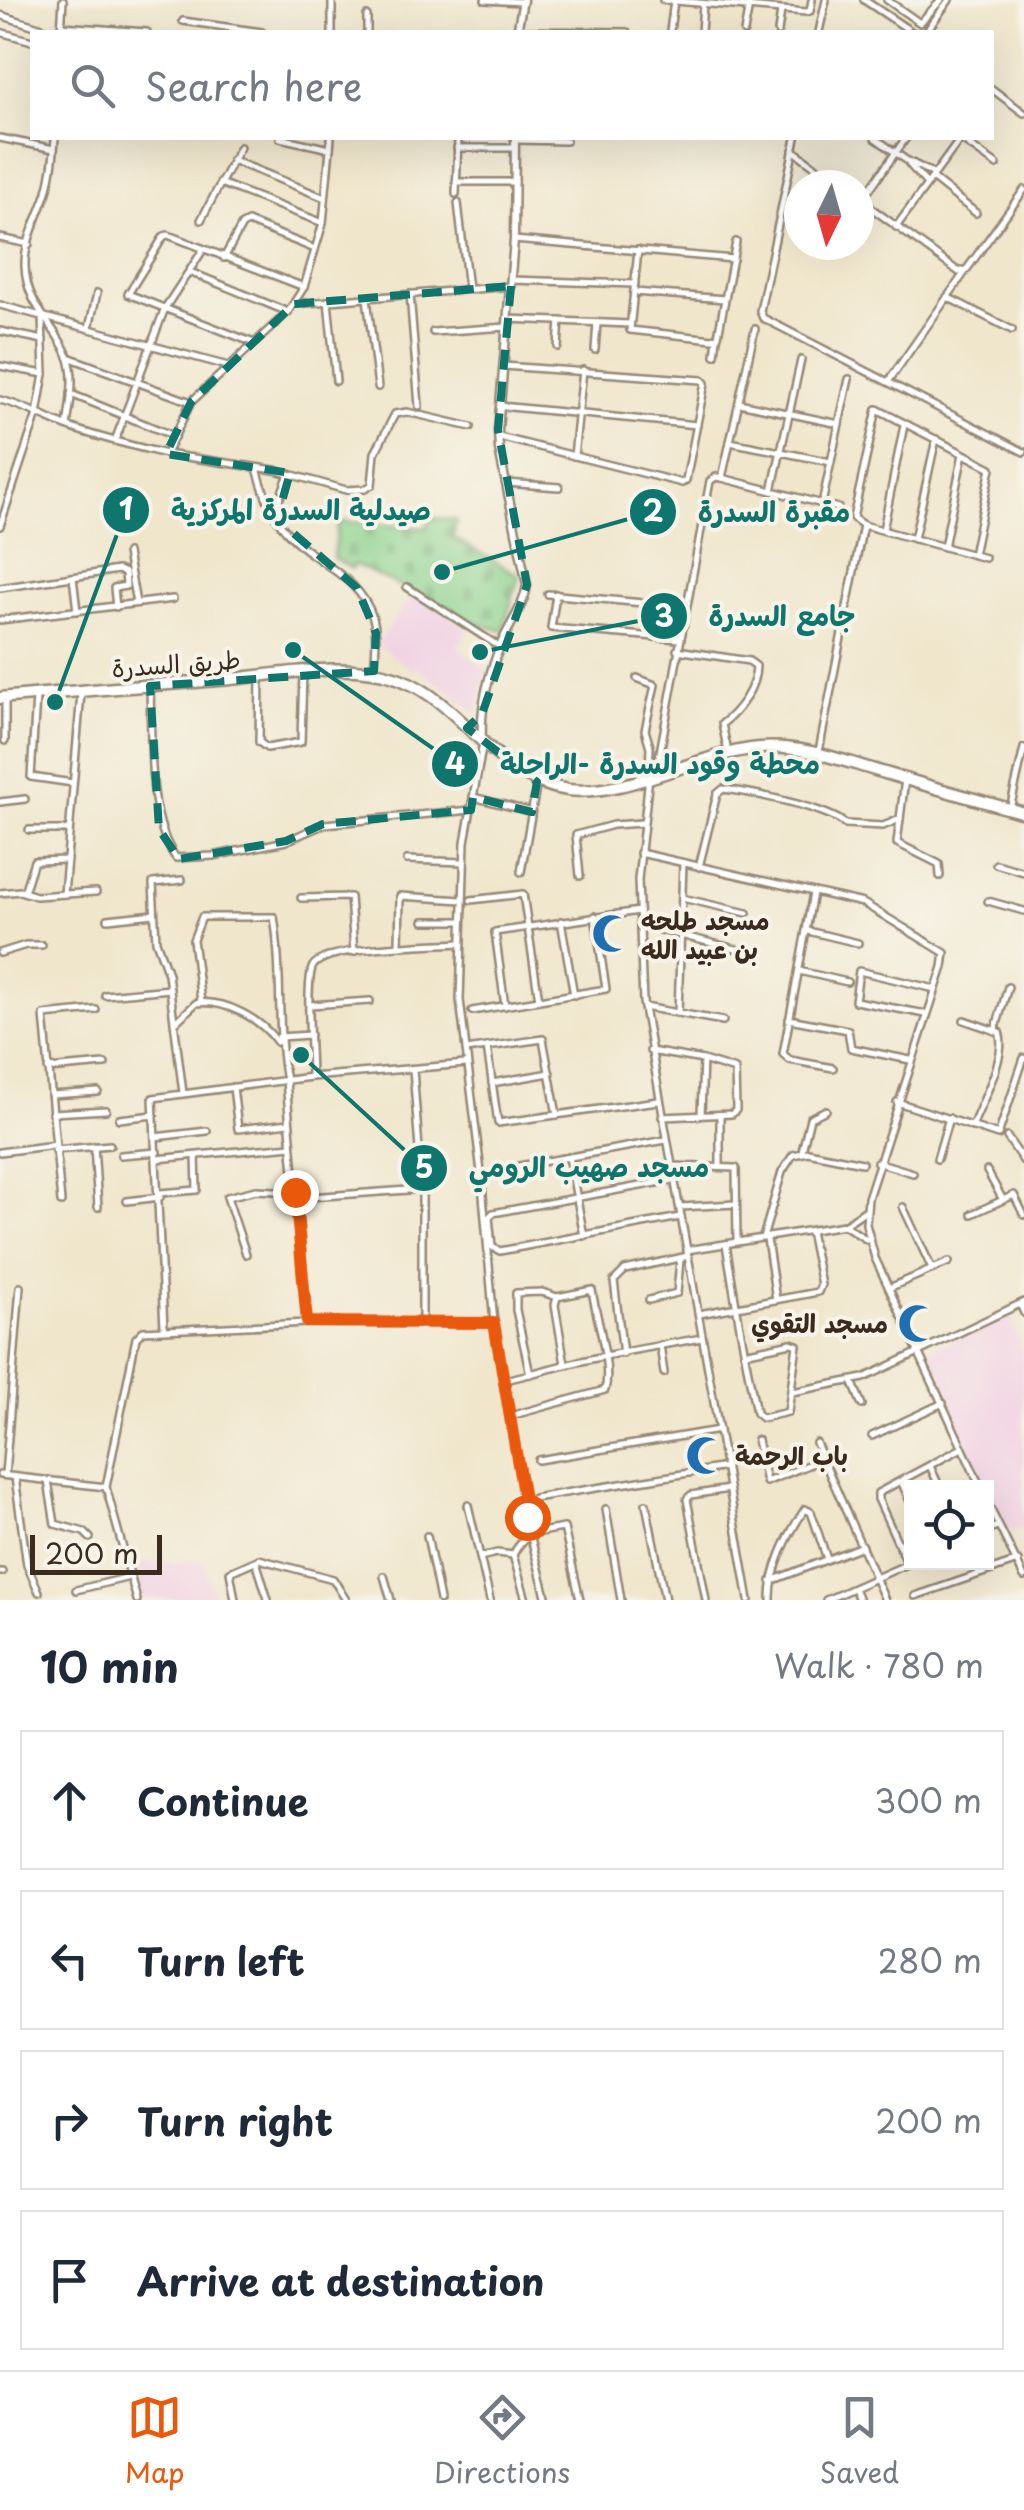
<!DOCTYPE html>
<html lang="en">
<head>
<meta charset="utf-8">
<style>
	:root { --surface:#fff; --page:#f6f6f7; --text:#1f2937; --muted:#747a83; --line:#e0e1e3; --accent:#ea580c }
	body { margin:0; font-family:"Playpen Sans","Playpen Sans Arabic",sans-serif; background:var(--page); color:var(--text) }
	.controls { position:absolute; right:30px; bottom:30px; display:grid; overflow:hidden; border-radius:0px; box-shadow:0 10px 40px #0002 }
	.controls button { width:90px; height:90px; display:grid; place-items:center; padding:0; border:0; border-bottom:2px solid var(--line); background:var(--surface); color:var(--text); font:50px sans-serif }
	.compass { position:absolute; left:784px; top:170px; width:90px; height:90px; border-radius:50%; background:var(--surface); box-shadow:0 10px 40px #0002; rotate:185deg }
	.scale { position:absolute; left:30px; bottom:25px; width:132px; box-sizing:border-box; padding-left:10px; border:5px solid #3b2a1e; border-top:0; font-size:28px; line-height:35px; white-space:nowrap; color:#3b2a1e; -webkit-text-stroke:8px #f7f3e8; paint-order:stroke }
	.stop { position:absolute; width:30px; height:30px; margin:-22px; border:8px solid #ea580c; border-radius:50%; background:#fff }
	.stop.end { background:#ea580c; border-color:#fff; box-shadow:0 2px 10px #0008 }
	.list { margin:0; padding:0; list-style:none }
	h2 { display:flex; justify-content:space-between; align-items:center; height:130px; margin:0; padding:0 40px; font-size:42px }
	h2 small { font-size:32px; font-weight:400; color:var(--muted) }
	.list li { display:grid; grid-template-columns:65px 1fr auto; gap:30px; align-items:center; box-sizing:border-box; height:140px; margin:0 20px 20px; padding:0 20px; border:2px solid var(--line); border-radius:0px }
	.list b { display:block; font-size:38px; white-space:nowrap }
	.list em { font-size:32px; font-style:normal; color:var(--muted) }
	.icon { flex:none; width:55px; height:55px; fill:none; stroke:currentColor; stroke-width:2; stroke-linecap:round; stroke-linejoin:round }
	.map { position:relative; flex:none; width:1024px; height:1600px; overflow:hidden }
	.search { position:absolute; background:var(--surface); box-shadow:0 10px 40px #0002; left:30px; right:30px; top:30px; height:110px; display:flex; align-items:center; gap:25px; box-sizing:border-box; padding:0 35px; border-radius:0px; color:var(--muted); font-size:38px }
	.sheet { height:770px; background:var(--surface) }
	nav { display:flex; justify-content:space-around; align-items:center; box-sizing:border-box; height:140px; border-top:2px solid var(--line); background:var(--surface); font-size:28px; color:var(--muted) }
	nav a { display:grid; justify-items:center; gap:5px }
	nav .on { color:var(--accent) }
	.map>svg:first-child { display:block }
	.built { fill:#f1d0e3 }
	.cemetery { fill:url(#cemetery-stones); stroke:#627e56; stroke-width:2.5 }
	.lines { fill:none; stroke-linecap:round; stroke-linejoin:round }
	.minor-casing { stroke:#968875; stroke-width:10 }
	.tertiary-casing { stroke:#968875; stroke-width:11 }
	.primary-casing { stroke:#968875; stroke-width:15 }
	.minor { stroke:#fff; stroke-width:5 }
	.tertiary { stroke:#fff; stroke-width:6 }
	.primary { stroke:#fff; stroke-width:10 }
	.route { stroke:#ea580c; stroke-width:12 }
	.marked { fill:none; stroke:#0f766e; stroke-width:8; stroke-dasharray:20 12; stroke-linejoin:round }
	.labels { text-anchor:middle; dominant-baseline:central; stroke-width:8; stroke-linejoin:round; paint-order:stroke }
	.street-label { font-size:25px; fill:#3b2a1e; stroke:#f7f3e8 }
	.poi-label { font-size:25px; font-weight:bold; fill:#3b2a1e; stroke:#f7f3e8; text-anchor:start }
	.leader { fill:none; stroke:#0f766e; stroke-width:4 }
	.callout-dot { fill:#0f766e; stroke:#f7f3e8; stroke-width:4 }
	.mark-label { font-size:30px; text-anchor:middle; font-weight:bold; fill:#fff }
	.callout-label { font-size:28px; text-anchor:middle; font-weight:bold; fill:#0f766e; stroke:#f7f3e8; stroke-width:8; stroke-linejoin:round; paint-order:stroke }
</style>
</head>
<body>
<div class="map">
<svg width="1024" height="1600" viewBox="0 0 1024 1600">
	<defs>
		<pattern id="cemetery-stones" width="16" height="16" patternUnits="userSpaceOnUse" patternTransform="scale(2.5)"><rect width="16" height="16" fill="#8ad28d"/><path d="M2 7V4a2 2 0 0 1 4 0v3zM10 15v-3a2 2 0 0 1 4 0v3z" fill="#78b479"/></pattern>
	</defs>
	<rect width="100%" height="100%" fill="#f7f3e8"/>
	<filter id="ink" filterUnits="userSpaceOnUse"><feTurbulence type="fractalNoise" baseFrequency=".01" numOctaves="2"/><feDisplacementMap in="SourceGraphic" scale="20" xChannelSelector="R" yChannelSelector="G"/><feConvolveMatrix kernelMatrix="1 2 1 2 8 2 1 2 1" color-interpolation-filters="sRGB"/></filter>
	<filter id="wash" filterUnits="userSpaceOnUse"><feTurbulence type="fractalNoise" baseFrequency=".0048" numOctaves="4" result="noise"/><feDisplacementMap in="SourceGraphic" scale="40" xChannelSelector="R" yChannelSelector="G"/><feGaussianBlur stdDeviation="2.25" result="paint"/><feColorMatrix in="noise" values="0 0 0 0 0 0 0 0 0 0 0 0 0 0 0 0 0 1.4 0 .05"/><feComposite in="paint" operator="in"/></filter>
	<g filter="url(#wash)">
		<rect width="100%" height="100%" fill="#f0e6cc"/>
		<g class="built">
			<path d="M416 591 469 630 458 645 463 652 487 670 477 713 415 666 412 670 376 644Z"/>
			<path d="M1008 1315 1024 1354V1526L1012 1532 1002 1524 926 1360 929 1351Z"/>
			<path d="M204 1561 214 1600H143L129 1563Z"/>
		</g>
		<path class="cemetery" d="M430 518 456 520 453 538 519 575 503 631 475 623 354 564 352 569 333 558 338 521 426 528Z"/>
	</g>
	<g filter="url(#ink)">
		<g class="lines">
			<defs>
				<g id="minor">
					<path d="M485 0 523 2"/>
					<path d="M663 0 806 12 810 11 812 0"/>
					<path d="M864 0 912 32"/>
					<path d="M887 0 920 23 941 0"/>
					<path d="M0 15 55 32"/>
					<path d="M367 16V32"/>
					<path d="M183 21 262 32"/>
					<path d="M61 26 147 32"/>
					<path d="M517 31 627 32"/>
					<path d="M670 31 674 1"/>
					<path d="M0 32 32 41"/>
					<path d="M61 32 63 0"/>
					<path d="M332 32V0"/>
					<path d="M701 32 703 4"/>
					<path d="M744 32 749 6"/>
					<path d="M778 32 781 11"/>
					<path d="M819 32 826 0"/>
					<path d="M926 32 949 0"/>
					<path d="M992 89 1024 113"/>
					<path d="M0 138 54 149"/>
					<path d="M55 138C54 156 52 174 47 192 40 215 24 241 25 266 26 306 55 324 68 356 76 377 70 405 67 426"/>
					<path d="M280 138 330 149"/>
					<path d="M796 138 760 311 763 318 1024 452"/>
					<path d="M875 138 906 160 934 174"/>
					<path d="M959 138 997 165"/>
					<path d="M515 140 566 141"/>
					<path d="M457 148H514"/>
					<path d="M793 150 840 185"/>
					<path d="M232 160 325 198"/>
					<path d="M909 164 927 184"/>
					<path d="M932 178 976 213"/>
					<path d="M456 182H515"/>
					<path d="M220 183 323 223"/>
					<path d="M456 194 458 138"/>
					<path d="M859 199 959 272 967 269 1024 190"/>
					<path d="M862 200 906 138"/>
					<path d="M458 203 468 289"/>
					<path d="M201 220 240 147"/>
					<path d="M896 227 961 138"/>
					<path d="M0 238 29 244"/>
					<path d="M514 240 733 259"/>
					<path d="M638 250 630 330 713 339 718 336 736 242"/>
					<path d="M224 258 242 225 248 222 315 249"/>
					<path d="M190 272 288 312"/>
					<path d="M511 280 635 284"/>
					<path d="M634 292 725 299"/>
					<path d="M410 294 419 406"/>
					<path d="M947 297 1012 330"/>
					<path d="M367 298 378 387"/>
					<path d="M328 301 336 381"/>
					<path d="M294 304 511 286"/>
					<path d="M0 305 228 366"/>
					<path d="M508 319 630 324"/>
					<path d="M89 328 97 293"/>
					<path d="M755 329 722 478 838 508"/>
					<path d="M0 331 43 340"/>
					<path d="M433 332 507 327"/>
					<path d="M254 343 128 294 164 236 168 235 304 287"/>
					<path d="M558 347 560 321"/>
					<path d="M595 350 597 323"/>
					<path d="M715 355 717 339"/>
					<path d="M68 357 191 402"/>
					<path d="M0 366 44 374"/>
					<path d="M888 382 965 272"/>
					<path d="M71 394 174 436"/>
					<path d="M0 400C26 406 42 417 66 426 99 438 133 446 166 454L191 402 288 312 304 287 323 223 331 138"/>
					<path d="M739 403 839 424 849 379"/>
					<path d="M500 406 697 425"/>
					<path d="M499 437 682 483 686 480 705 383 702 380 503 366"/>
					<path d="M115 441 165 308 203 250"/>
					<path d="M730 442 831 462"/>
					<path d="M166 454 275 470 346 490 365 489 372 485 375 453 395 414 407 412 471 427"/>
					<path d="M574 456 583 370"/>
					<path d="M257 468C263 490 270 513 286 531 314 564 358 573 373 618 378 635 375 655 374 673"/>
					<path d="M506 483 559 487"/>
					<path d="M772 491 801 360"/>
					<path d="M822 504 839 424"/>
					<path d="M277 516 279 500 289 474"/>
					<path d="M863 525 853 518 877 409 991 468 973 555"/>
					<path d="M0 526 37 414 44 374 42 318"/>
					<path d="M883 530 904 425"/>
					<path d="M914 539 936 439"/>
					<path d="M944 547 963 454"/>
					<path d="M127 553 136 603"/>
					<path d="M73 577 77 611"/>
					<path d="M407 587 500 647"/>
					<path d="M0 588 118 570 125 573 126 586 114 588 116 607"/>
					<path d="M548 594 685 607"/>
					<path d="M556 594 551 628 679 639"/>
					<path d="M0 620 173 599"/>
					<path d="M677 650 749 661 756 666C756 688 739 711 722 724L728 752"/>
					<path d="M260 677 259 742 267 748 301 742 303 672"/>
					<path d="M637 678 655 685 645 730 650 747 649 776 638 880 643 1002 749 1600"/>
					<path d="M150 687C152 737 146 818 176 858L213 856 286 841 325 824 471 810"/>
					<path d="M36 697 31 777 73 783"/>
					<path d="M5 698V741"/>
					<path d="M483 743 465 842 460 1000 481 1172 494 1323 530 1534 547 1600"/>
					<path d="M819 751 863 525 985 558"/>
					<path d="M656 774 710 481 716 477 722 478"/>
					<path d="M905 779 897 843 939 864 940 876"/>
					<path d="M473 797 532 812"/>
					<path d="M0 802 25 799"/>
					<path d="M1010 809 1024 748"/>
					<path d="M29 830H69"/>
					<path d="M640 853 863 903 945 953 943 967 868 1198 866 1224 875 1258 981 1488"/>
					<path d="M407 860 464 862"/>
					<path d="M996 864 1024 872"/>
					<path d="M699 867 717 794 723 789C750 792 828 808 845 824L883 826 900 819"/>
					<path d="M521 872 537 782"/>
					<path d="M580 876 576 835 613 825 642 823"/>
					<path d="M182 880 153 883 156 941 168 974 183 1093"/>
					<path d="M24 892 34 861 67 860"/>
					<path d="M0 893 20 891 36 896 96 892"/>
					<path d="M813 893 783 1054 790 1060 833 1068"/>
					<path d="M64 894 81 693"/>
					<path d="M301 898 350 897 354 952"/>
					<path d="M682 898 747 913"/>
					<path d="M471 900 523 894 539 1000"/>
					<path d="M988 901 1024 911"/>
					<path d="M108 919 154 914"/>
					<path d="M424 921H461"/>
					<path d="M561 921 574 995"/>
					<path d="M640 925 736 949"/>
					<path d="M808 931 858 943"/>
					<path d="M399 946 400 896 462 900"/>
					<path d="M0 953 26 945H42"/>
					<path d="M799 971 847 982"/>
					<path d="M105 995 170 989"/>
					<path d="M201 1002 193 940 202 917H274C283 970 276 1027 286 1081L307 1323"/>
					<path d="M310 1005 370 1001"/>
					<path d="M505 1006 495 932 639 911"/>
					<path d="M644 1007 723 1021"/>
					<path d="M472 1011 606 989 595 916"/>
					<path d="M678 1013 683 863"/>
					<path d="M926 1014 855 1001 859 971 935 989"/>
					<path d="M789 1019 848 1030 851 1048 910 1060"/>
					<path d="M964 1020 999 1032C1008 1055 981 1103 972 1127"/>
					<path d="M175 1023 196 1003C225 999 261 1019 277 1042"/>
					<path d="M995 1031 1008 987"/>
					<path d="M279 1037 310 1035"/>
					<path d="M487 1047 498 1123 658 1101"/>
					<path d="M466 1050 543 1039 557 1115"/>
					<path d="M650 1051 703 1060 735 1070 736 1110 732 1114 662 1117"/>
					<path d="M48 1069 105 1064"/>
					<path d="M413 1069 422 1189V1321"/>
					<path d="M311 1077C311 1057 305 980 313 966 327 945 433 945 460 943"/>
					<path d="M492 1083 550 1073"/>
					<path d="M233 1087 238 1129 289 1123"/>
					<path d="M51 1095 98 1092"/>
					<path d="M897 1102 998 1135 1024 1058"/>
					<path d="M52 1113 106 1110"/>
					<path d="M701 1115 703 1060"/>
					<path d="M720 1115V1165"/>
					<path d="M119 1119 154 1115"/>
					<path d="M155 1137 207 1131"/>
					<path d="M1007 1137 1024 1162"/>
					<path d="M94 1146 98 1207"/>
					<path d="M55 1150 110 1145"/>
					<path d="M802 1151 810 1118 826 1110"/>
					<path d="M0 1152 55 1145"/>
					<path d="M121 1155 157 1152"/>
					<path d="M569 1157 584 1236"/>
					<path d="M157 1159 291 1146"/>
					<path d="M937 1159 949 1118"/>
					<path d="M877 1162 913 1173"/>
					<path d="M519 1166 666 1140"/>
					<path d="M671 1166 736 1168 737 1242"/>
					<path d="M987 1171 1003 1200"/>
					<path d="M673 1180 493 1213 489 1217 492 1247 500 1251 680 1217"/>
					<path d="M160 1193 197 1190 196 1156"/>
					<path d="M296 1198 422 1189"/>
					<path d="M127 1201 160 1197"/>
					<path d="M61 1202 44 1015 96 1010"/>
					<path d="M680 1207 736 1204"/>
					<path d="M903 1207 932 1269"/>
					<path d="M972 1214 1014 1195 1024 1215"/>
					<path d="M844 1225 866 1210"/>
					<path d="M763 1238 782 1172 793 1155 808 1152 862 1163"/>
					<path d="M767 1239 776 1300"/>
					<path d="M726 1244C735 1301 745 1357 756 1413L762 1418 788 1412 797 1345 791 1343 744 1353"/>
					<path d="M687 1250 844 1225 867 1240"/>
					<path d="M246 1254 227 1197 256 1190 295 1192"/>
					<path d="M889 1288 949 1262"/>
					<path d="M557 1297 555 1305 565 1364"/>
					<path d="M649 1300 677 1293 680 1260"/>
					<path d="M1020 1304 1024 1313"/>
					<path d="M699 1314 818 1292 821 1285 810 1231"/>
					<path d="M164 1328 153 1098 311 1077 466 1064"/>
					<path d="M660 1345 664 1373"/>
					<path d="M623 1354 614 1281 625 1270 688 1256"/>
					<path d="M505 1380 530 1374"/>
					<path d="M852 1381 862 1405"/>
					<path d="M792 1392 864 1378 1024 1302"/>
					<path d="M510 1416 605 1390C612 1366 596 1317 592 1290L557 1297 542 1292 516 1293V1310L530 1374C587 1358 645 1348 702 1338"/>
					<path d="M872 1436 943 1403"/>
					<path d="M757 1440 766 1482 823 1459"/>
					<path d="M816 1443 885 1600"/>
					<path d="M538 1460 719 1430"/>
					<path d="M930 1466 940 1488"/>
					<path d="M0 1475 106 1487"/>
					<path d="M5 1475 20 1287"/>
					<path d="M15 1477 27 1565 39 1592"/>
					<path d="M48 1481 55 1524 84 1532 90 1538"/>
					<path d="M901 1481 912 1506"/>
					<path d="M534 1498 726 1467"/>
					<path d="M986 1500 1024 1577"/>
					<path d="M646 1504 665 1600"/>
					<path d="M468 1505 490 1600"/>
					<path d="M606 1509 621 1600"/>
					<path d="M986 1530 998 1526"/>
					<path d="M427 1536 440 1600"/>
					<path d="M480 1557 497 1553 513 1555"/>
					<path d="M907 1563 878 1499V1493L962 1448"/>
					<path d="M0 1572H2"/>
					<path d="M384 1576 391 1600"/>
					<path d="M771 1581 862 1546"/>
					<path d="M854 1588 859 1600"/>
					<path d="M76 1590 130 1577"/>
					<path d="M915 1596 1018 1561"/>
					<path d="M137 1600 106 1487 136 1338 143 1331 307 1323H494"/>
					<path d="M235 1600 230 1572 255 1561"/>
					<path d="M268 1600 256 1561 259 1559 333 1579 346 1600"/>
					<path d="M526 1600 513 1555C524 1532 540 1532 564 1528L580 1600"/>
					<path d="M706 1600 687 1499 691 1495 729 1489"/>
					<path d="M771 1600C770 1570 788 1534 805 1509L811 1512 827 1559"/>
					<path d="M826 1600 912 1562"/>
				</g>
				<g id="tertiary">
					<path d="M517 32 523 0"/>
					<path d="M482 739C480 707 489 673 501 644 510 623 524 607 527 585L499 450 498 430 514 240 515 138"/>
				</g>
				<path id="primary" d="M0 698C73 691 146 686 219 680 273 676 349 659 400 679 465 704 495 780 568 790 627 797 698 753 760 748 802 744 846 762 885 773 931 787 978 800 1024 813"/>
			</defs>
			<use href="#minor" class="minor-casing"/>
			<use href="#tertiary" class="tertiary-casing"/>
			<use href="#primary" class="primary-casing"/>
			<use href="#minor" class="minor"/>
			<use href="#tertiary" class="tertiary"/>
			<use href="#primary" class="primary"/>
		</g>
	</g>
	<g class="lines" filter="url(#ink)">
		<path class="route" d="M295 1192 307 1322 494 1323 527 1517"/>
	</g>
	<path class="marked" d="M511 286 498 430 527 585 482 714 467 728 537 782 532 812 473 797 471 810 323 824 286 841 179 859 159 829 150 686 374 671 376 633 357 588 277 519 290 473 166 454 191 402 294 304Z"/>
	<defs>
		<symbol id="mosque-bare" viewBox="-9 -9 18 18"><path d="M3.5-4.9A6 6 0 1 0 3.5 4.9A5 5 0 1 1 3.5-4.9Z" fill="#1f6fb2" stroke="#f7f3e8" stroke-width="2.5" paint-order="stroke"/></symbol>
	</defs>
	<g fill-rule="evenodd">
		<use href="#mosque-bare" x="584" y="906" width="55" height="55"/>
		<use href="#mosque-bare" x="890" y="1296" width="55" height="55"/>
		<use href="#mosque-bare" x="678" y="1428" width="55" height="55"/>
	</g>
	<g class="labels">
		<g class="street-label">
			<text transform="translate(176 663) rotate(-4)">طريق السدرة</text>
		</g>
		<g class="poi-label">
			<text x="641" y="920">مسجد طلحه<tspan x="641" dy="29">بن عبيد الله</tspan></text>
			<text x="888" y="1323" text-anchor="end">مسجد التقوي</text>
			<text x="735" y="1455">باب الرحمة</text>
		</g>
	</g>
	<path class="leader" d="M55 702L126 510M442 572L653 512M480 652L664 616M293 650L455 764M301 1055L424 1168"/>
	<g class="callout-dot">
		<circle cx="55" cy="702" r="10"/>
		<circle cx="442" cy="572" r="10"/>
		<circle cx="480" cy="652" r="10"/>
		<circle cx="293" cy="650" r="10"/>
		<circle cx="301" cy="1055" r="10"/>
		<circle cx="126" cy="510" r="25"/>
		<circle cx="653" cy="512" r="25"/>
		<circle cx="664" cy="616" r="25"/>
		<circle cx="455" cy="764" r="25"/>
		<circle cx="424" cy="1168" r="25"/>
	</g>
	<g class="mark-label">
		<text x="126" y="520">1</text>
		<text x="653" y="522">2</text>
		<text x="664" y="627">3</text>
		<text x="455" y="775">4</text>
		<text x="424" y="1178">5</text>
	</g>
	<g class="callout-label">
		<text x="301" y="520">صيدلية السدرة المركزية</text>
		<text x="774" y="522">مقبرة السدرة</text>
		<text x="782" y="626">جامع السدرة</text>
		<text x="660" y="774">محطة وقود السدرة -الراحلة</text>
		<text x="589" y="1177">مسجد صهيب الرومي</text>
	</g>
</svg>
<div class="controls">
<button><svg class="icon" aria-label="locate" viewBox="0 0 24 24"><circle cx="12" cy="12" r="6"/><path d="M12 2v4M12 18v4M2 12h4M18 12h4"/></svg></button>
</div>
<svg class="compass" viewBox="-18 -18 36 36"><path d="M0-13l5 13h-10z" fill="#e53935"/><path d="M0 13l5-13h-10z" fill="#747a83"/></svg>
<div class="scale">200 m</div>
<div class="stop" style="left:527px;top:1517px"></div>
<div class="stop end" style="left:295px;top:1192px"></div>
<div class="search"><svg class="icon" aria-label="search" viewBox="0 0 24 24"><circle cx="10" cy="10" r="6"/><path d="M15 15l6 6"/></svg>Search here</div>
</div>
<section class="sheet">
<h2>10 min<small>Walk · 780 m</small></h2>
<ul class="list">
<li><svg class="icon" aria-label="ahead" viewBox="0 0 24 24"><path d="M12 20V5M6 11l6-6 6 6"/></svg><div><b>Continue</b></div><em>300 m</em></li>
<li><svg class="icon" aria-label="left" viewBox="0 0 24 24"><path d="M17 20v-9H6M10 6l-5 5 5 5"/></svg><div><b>Turn left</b></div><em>280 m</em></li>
<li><svg class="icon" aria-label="right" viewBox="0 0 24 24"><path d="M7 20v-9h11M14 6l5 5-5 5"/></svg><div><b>Turn right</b></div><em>200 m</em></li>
<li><svg class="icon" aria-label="arrive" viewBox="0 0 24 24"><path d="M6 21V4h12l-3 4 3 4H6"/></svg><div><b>Arrive at destination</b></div></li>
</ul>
</section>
<nav>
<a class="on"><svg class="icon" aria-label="map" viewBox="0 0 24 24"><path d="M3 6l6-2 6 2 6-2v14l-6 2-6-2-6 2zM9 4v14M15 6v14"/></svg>Map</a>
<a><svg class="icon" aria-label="directions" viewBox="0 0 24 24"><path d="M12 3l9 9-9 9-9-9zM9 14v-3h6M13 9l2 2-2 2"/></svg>Directions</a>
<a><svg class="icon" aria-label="saved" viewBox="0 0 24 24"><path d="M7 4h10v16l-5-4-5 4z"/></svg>Saved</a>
</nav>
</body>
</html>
